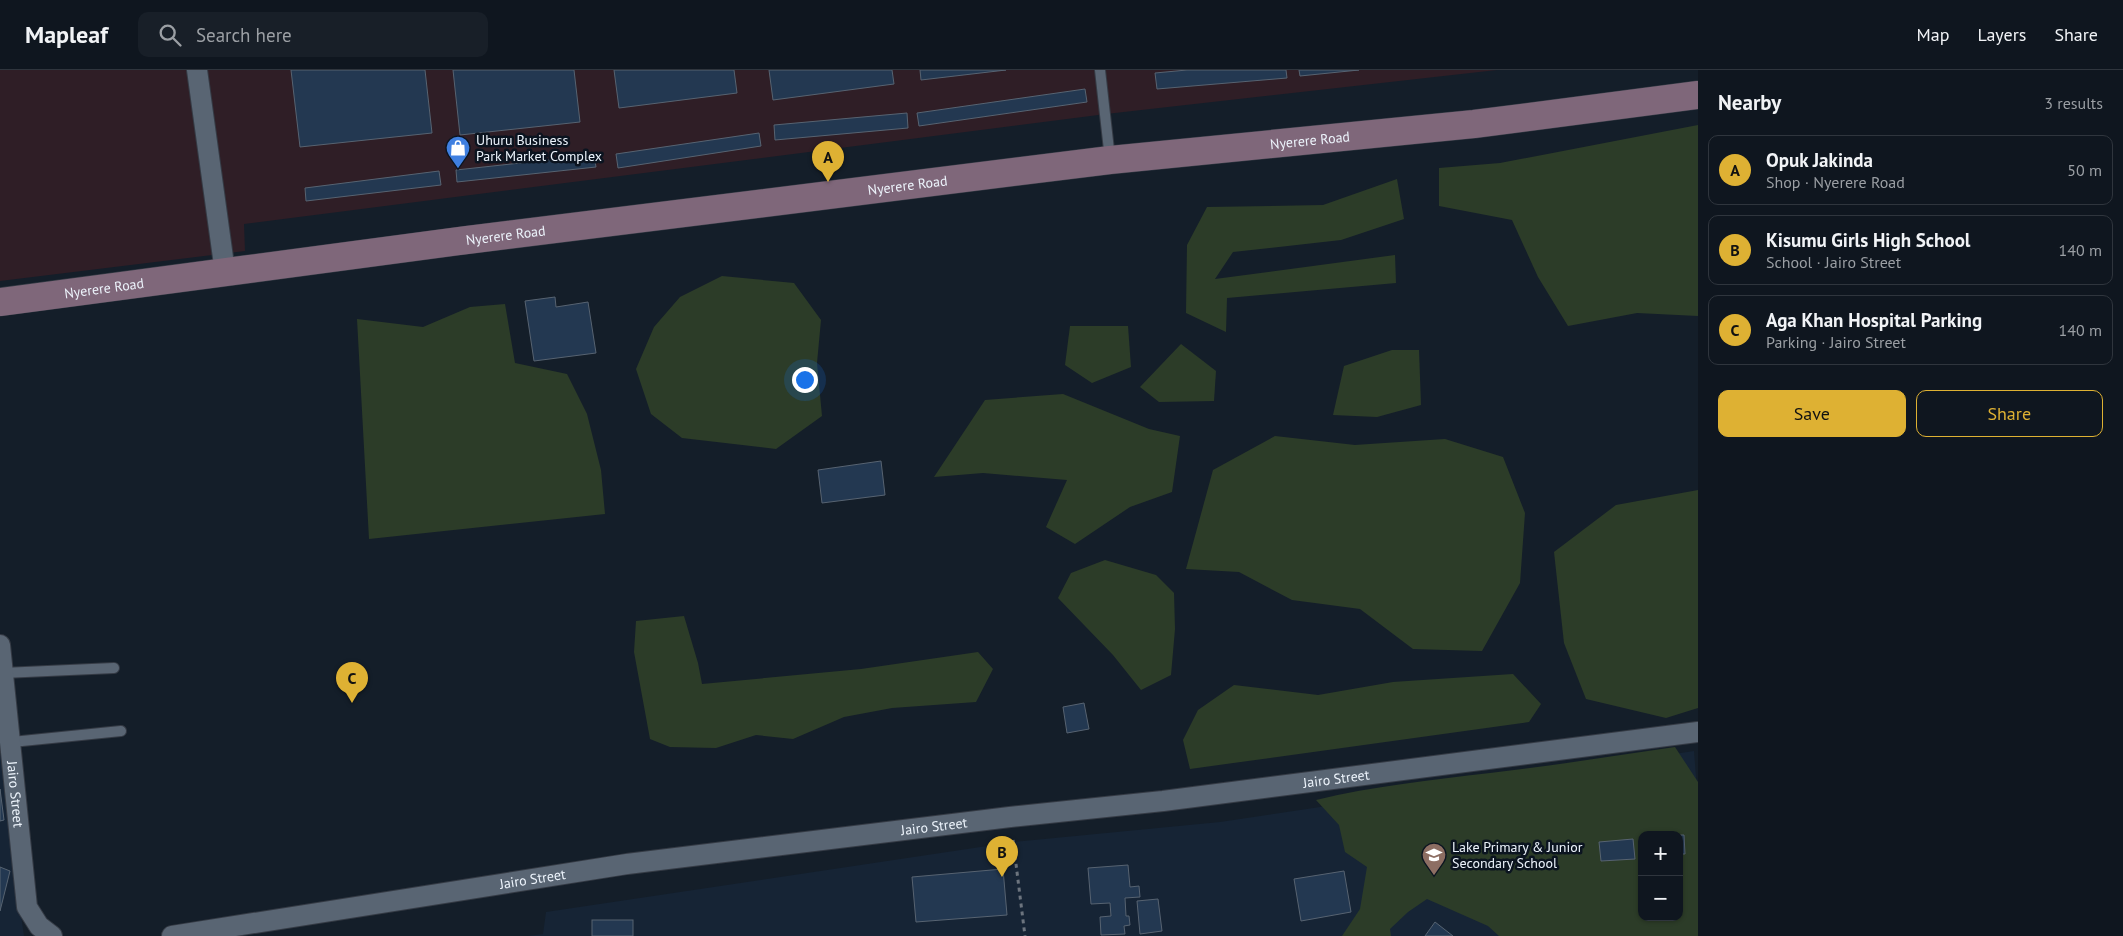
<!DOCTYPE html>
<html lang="en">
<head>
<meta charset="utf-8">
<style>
	:root { --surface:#0f161f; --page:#181f28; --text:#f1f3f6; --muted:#9b9fa4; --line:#2f353d; --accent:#deb133 }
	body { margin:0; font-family:"PT Sans",sans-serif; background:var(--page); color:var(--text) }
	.controls { position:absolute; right:15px; bottom:15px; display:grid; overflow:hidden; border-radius:10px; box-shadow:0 1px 4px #0004 }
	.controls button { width:45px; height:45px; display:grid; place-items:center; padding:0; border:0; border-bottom:1px solid var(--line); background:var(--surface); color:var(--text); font:25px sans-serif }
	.you { position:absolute; left:804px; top:309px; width:18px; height:18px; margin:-12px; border:4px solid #fff; border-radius:50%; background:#1a73e8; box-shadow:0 0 0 8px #1a73e833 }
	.badge { display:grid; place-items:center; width:32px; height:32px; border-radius:50%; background:var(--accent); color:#111; font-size:16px; font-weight:700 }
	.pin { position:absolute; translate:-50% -41px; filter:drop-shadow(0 1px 2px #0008) }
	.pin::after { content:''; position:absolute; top:26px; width:18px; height:15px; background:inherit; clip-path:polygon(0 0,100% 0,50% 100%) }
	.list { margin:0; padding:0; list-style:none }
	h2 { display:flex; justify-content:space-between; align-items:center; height:65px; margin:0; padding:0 20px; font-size:21px }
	h2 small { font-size:16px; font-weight:400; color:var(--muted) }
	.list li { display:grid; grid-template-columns:32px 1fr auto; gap:15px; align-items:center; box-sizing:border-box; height:70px; margin:0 10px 10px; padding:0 10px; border:1px solid var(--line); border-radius:10px }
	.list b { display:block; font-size:19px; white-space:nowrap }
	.list p { margin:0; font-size:16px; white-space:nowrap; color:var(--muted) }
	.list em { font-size:16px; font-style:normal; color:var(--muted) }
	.actions { display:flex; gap:10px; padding:15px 20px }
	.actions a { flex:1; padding:11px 0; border:1px solid var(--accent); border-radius:10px; text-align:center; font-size:18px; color:var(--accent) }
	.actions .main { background:var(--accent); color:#111 }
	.icon { flex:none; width:28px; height:28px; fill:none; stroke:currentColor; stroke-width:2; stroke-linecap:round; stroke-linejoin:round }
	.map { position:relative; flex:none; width:1698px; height:866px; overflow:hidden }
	header { display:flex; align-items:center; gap:30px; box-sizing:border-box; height:70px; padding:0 25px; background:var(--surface); border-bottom:1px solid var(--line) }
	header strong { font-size:24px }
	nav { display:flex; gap:28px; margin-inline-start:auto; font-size:18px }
	.search { width:350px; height:45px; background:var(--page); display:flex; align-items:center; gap:12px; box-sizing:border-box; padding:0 18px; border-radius:10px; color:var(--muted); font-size:19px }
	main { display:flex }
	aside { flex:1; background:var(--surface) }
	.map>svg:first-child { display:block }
	.commercial { fill:#2f1e26 }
	.built { fill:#162435; fill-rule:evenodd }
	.green { fill:#2c3c28; fill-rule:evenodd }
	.building { fill:#233851; stroke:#576371 }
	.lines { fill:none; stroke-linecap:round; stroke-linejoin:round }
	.service-casing { stroke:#353b45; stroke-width:12 }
	.minor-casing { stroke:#353b45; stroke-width:22 }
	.secondary-casing { stroke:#353b45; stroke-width:29 }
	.path { stroke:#6c747e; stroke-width:3; stroke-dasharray:4 4; stroke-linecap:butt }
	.service { stroke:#596573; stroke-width:10 }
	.minor { stroke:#596573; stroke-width:20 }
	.secondary { stroke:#7f677a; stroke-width:28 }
	.labels { text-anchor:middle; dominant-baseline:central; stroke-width:5; stroke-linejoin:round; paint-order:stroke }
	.poi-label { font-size:14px; fill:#ecf3fb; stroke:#0b1420; text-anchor:start }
	.street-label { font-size:14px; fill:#ecf3fb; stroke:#0b1420 }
</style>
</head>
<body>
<header>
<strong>Mapleaf</strong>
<div class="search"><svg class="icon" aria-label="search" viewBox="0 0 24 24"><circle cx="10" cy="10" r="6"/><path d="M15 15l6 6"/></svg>Search here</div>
<nav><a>Map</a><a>Layers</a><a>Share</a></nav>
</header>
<main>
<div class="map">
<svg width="1698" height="866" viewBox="0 0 1698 866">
	<rect width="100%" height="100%" fill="#141e29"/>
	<path class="commercial" d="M0 0H1497L1106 44 244 154 245 181 0 211Z"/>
	<g class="built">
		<path d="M0 680 18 825 24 866H0Z"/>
		<path d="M1694 681 1698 732V866H527L543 864 546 842 1014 772 1220 752ZM1642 765H1679V847H1642Z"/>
	</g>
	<g class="green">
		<path d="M1698 55V246L1637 243 1568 256 1538 207 1512 150 1439 136V98L1500 93Z"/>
		<path d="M1397 109 1404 149 1341 170 1233 182 1215 209 1395 185 1396 213 1227 228 1226 262 1186 243 1187 175 1207 137 1323 135Z"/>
		<path d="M722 206 794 213 821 250 817 293 822 346 776 379 682 368 651 344 636 299 654 257 680 227Z"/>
		<path d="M505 234 515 293 567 304 587 344 601 400 605 444 369 469 357 249 423 257 470 237Z"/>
		<path d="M1070 256H1128L1131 297 1092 313 1065 295Z"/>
		<path d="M1181 274 1216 301 1214 331 1159 332 1140 317Z"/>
		<path d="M1392 280H1419L1421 335 1377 347 1333 345 1344 296Z"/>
		<path d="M1063 324 1149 359 1180 366 1172 422 1130 437 1075 474 1046 457 1067 410 983 403 934 407 985 330Z"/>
		<path d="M1275 366 1355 375 1445 369 1503 387 1525 443 1520 513 1482 581 1413 579 1360 539 1292 530 1239 502 1186 499 1213 400Z"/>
		<path d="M1698 420V638L1666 648 1586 629 1564 573 1554 482 1616 435Z"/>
		<path d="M1105 490 1156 505 1174 523 1175 559 1171 605 1141 620 1113 585 1058 528 1071 503Z"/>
		<path d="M684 546 698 593 702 614 861 599 978 582 993 599 976 632 892 638 844 647 793 669 756 665 716 678 670 677 650 669 634 582 636 551Z"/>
		<path d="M1513 604 1541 634 1529 652 1190 699 1183 670 1198 640 1234 615 1318 625 1393 612Z"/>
		<path d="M1675 677 1698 712V866H1499L1488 856 1427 829 1408 842 1390 859 1391 866H1342L1360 839 1367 797 1345 782 1339 755 1316 730C1374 716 1431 710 1490 703 1552 696 1613 686 1675 677ZM1642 765H1679V847H1642Z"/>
	</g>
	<g class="building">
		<path d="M291 0H425L432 63 300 77Z"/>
		<path d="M453 0H574L580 52 460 65Z"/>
		<path d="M614 0H734L737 23 619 38Z"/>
		<path d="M769 0H892L894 14 773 30Z"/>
		<path d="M920 0H1006L921 10Z"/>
		<path d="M1187 0H1286L1287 8 1157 19 1155 3Z"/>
		<path d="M1299 0H1359L1300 6Z"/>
		<path d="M1085 19 1087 32 919 56 917 43Z"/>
		<path d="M907 43 908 58 775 70 774 55Z"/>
		<path d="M759 63 761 76 618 98 616 84Z"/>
		<path d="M594 85 596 97 457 112 456 100Z"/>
		<path d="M439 101 441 115 306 131 305 118Z"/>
		<path d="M555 227 556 237 588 232 596 283 534 291 525 231Z"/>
		<path d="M881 391 885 425 822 433 818 400Z"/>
		<path d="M1084 633 1089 659 1067 663 1063 637Z"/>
		<path d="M0 719 4 750 0 751Z"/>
		<path d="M1679 765H1684L1685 784H1679Z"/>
		<path d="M1633 769 1635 789 1601 791 1599 772Z"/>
		<path d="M1128 795 1130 817 1139 816 1140 827 1125 828 1126 846H1129L1130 855 1124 856 1125 864 1101 865 1100 847 1111 846 1110 833 1091 834 1088 798Z"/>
		<path d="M0 797 10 801 0 841Z"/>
		<path d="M1003 799 1007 845 916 852 912 807Z"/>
		<path d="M1344 801 1351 842 1301 851 1294 809Z"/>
		<path d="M1158 829 1162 861 1140 864 1137 831Z"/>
		<rect x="592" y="850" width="41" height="16"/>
		<path d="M1435 852 1453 866H1425Z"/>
	</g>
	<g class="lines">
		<defs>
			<g id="service">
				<path d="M1100 0 1110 89"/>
				<path d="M3 603 114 598"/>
				<path d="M12 672 121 661"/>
			</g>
			<g id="minor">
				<path d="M197 0 225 202"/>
				<path id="s1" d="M0 575 27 837 39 856 52 866"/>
				<path id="s2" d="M172 866 627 794 1010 747 1163 731 1698 662"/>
			</g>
			<g id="secondary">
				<path id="s3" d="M0 232 467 170 1110 90 1474 54 1698 25"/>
			</g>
		</defs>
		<use href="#service" class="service-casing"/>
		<use href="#minor" class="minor-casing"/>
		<use href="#secondary" class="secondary-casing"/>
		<path class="path" d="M1013 770 1025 866"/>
		<use href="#service" class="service"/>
		<use href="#minor" class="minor"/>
		<use href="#secondary" class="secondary"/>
	</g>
	<defs>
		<symbol id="shop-pin" viewBox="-11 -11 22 30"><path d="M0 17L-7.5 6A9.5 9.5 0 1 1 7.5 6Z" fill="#3f7fe0" stroke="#0b1420"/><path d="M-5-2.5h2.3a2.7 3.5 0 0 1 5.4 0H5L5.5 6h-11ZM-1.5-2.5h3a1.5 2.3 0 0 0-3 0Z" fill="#fff"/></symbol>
		<symbol id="school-pin" viewBox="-11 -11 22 30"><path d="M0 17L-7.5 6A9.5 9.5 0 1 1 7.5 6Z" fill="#8d6e63" stroke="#0b1420"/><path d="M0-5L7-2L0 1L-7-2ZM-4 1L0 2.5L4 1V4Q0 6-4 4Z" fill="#fff"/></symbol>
	</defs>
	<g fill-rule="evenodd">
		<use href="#shop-pin" x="444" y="64" width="28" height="38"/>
		<use href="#school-pin" x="1420" y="771" width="28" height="38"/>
	</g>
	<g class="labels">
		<g class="poi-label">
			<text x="476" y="70">Uhuru Business<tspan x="476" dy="16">Park Market Complex</tspan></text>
			<text x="1452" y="777">Lake Primary &amp; Junior<tspan x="1452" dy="16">Secondary School</tspan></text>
		</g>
		<g class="street-label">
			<text stroke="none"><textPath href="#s3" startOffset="1320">Nyerere Road</textPath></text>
			<text stroke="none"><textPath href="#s3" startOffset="915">Nyerere Road</textPath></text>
			<text stroke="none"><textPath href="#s3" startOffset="510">Nyerere Road</textPath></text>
			<text stroke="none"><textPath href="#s3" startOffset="105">Nyerere Road</textPath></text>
			<text stroke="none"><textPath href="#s2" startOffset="1175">Jairo Street</textPath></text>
			<text stroke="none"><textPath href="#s1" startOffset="150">Jairo Street</textPath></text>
			<text stroke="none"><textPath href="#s2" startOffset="770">Jairo Street</textPath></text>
			<text stroke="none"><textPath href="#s2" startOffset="365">Jairo Street</textPath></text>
		</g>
	</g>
</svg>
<div class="controls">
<button>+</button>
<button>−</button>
</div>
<div class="you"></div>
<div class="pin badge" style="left:828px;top:112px">A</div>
<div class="pin badge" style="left:1002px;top:807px">B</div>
<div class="pin badge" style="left:352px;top:633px">C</div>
</div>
<aside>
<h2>Nearby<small>3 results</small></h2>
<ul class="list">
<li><span class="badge">A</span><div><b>Opuk Jakinda</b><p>Shop · Nyerere Road</p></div><em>50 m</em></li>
<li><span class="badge">B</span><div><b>Kisumu Girls High School</b><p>School · Jairo Street</p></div><em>140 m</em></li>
<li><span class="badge">C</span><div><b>Aga Khan Hospital Parking</b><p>Parking · Jairo Street</p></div><em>140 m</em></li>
</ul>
<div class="actions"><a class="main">Save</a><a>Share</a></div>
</aside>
</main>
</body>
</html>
